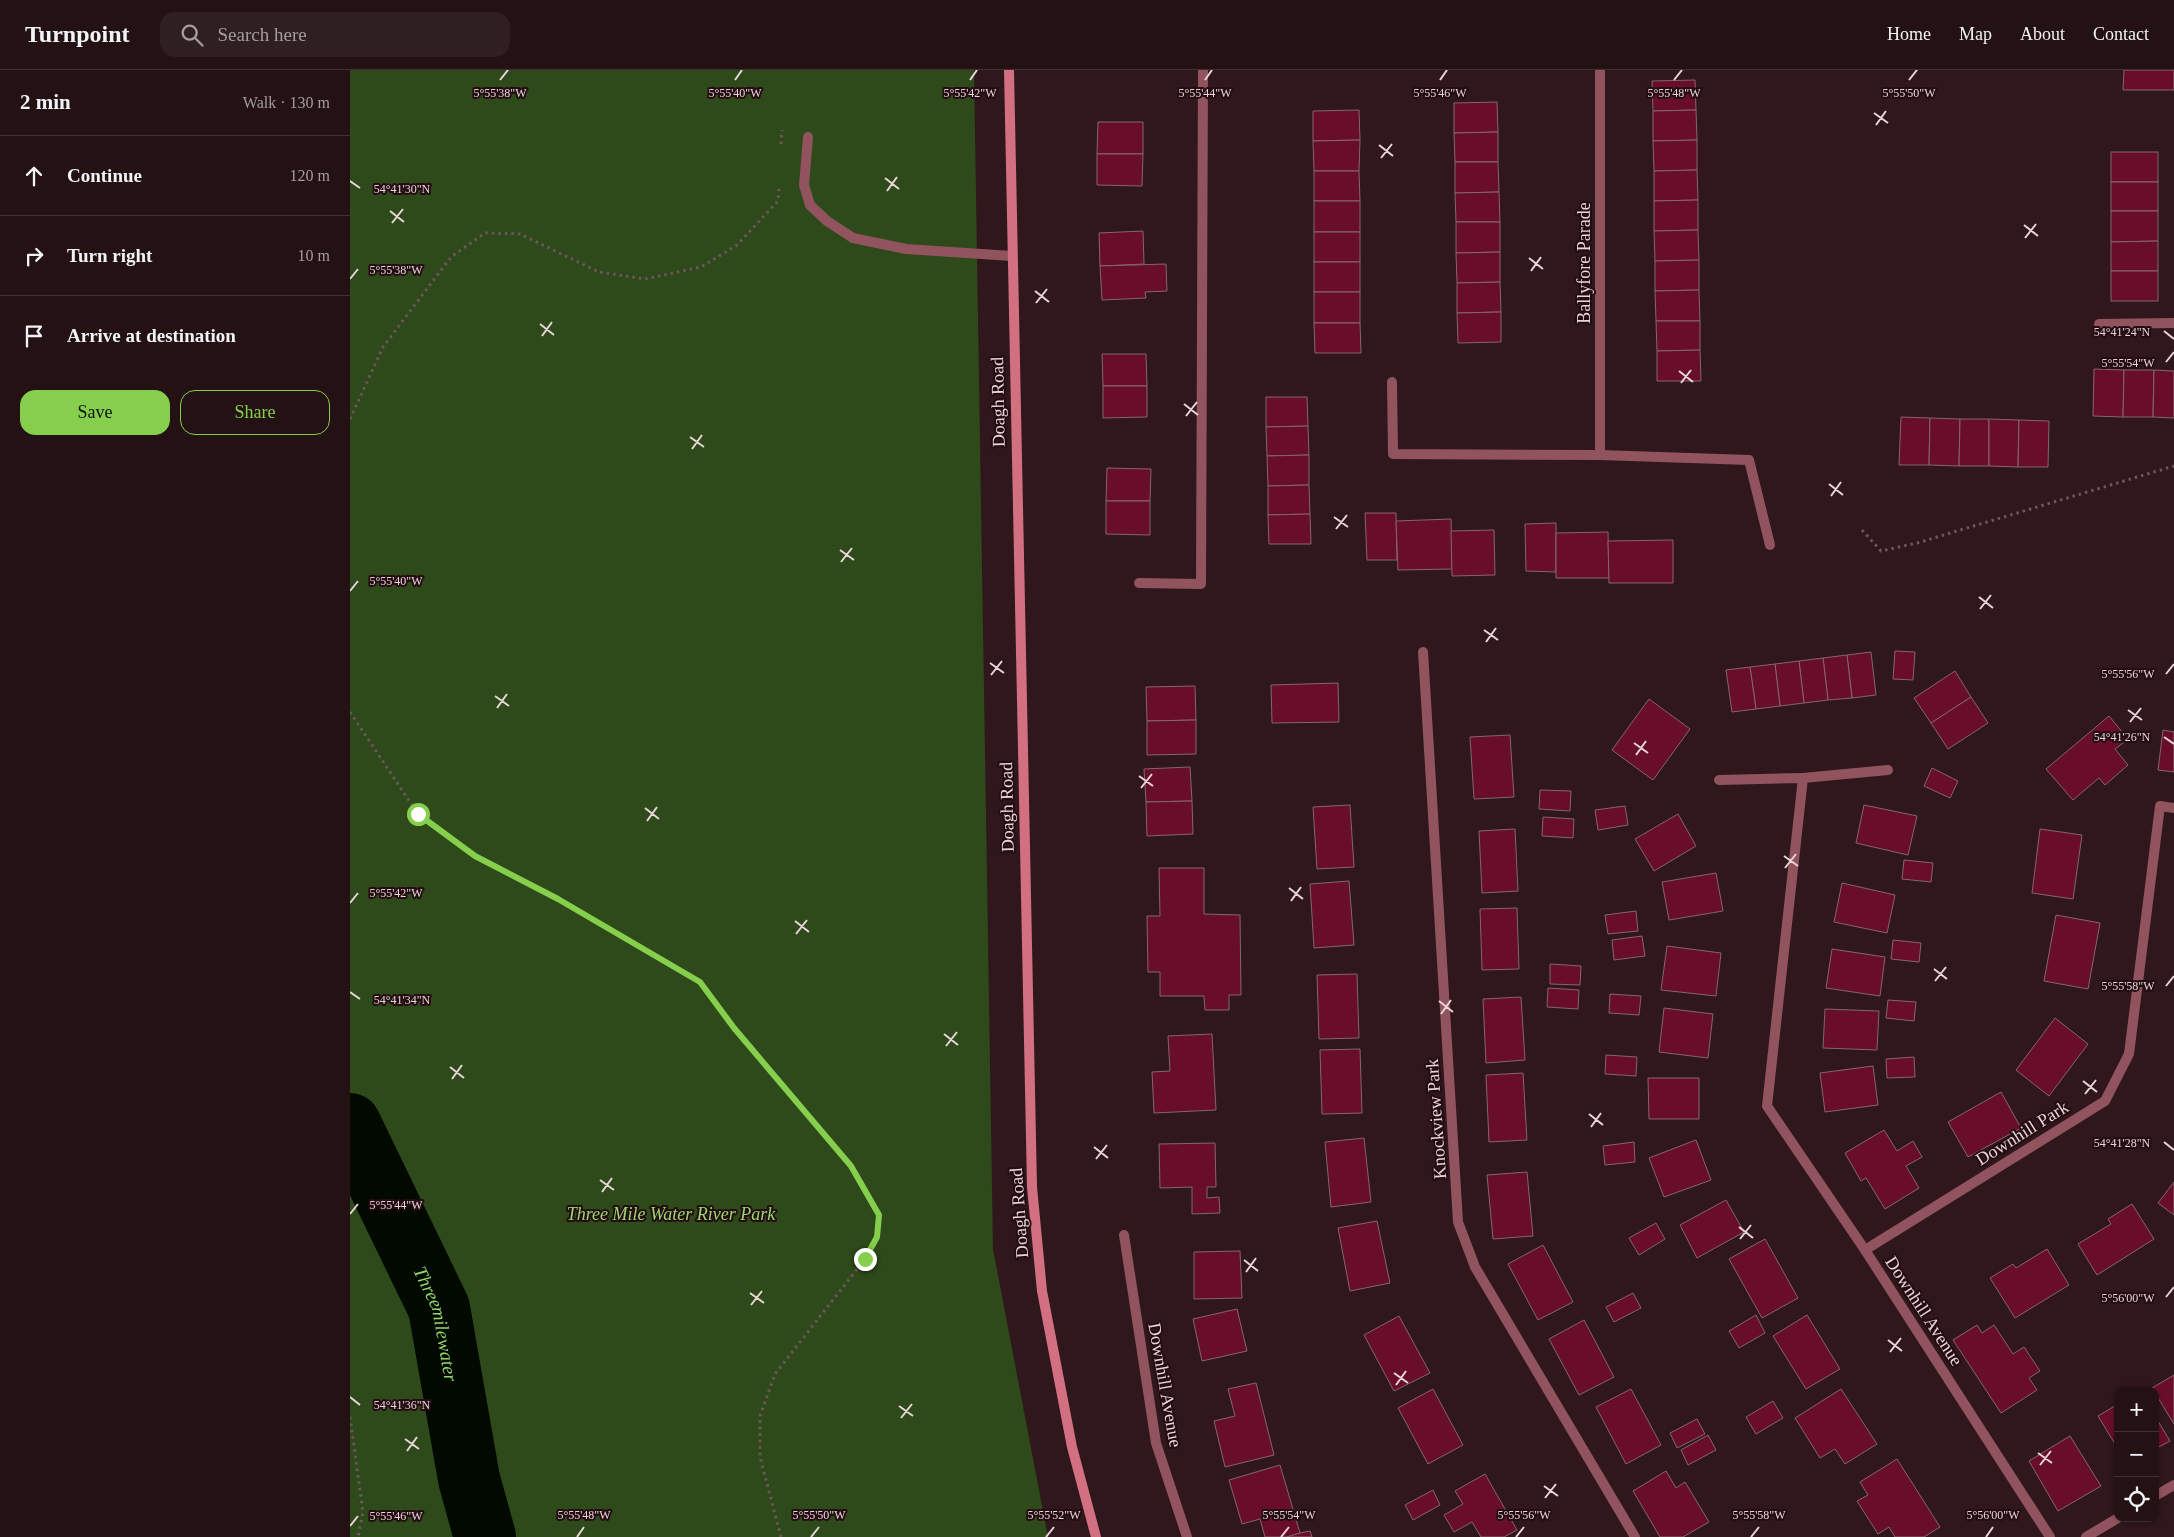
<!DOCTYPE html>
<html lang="en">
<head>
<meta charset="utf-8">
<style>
	:root { --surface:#231114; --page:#2f1f22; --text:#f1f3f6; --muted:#a39da0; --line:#403134; --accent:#85cf4d }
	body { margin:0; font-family:Georgia,serif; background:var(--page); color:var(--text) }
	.controls { position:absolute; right:15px; bottom:15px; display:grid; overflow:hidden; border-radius:10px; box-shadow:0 1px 4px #0004 }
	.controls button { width:45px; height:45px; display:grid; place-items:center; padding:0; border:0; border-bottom:1px solid var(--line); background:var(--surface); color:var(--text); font:25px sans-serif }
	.stop { position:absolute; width:15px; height:15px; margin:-11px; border:4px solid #85cf4d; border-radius:50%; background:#fff }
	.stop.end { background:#85cf4d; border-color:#fff; box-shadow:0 1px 5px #0008 }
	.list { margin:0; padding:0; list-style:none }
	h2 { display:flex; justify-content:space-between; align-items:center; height:65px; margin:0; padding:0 20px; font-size:21px }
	h2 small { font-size:16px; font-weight:400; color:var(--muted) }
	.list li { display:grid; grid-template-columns:32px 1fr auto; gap:15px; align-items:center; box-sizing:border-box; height:80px; padding:0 20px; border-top:1px solid var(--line) }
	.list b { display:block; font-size:19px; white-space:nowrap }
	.list em { font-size:16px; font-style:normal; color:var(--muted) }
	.actions { display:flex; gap:10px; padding:15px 20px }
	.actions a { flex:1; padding:11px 0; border:1px solid var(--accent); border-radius:15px; text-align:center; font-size:18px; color:var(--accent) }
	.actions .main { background:var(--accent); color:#111 }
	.icon { flex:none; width:28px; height:28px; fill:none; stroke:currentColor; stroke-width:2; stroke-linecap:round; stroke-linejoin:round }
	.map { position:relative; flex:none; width:1824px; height:1467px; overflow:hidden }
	header { display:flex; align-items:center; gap:30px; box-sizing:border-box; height:70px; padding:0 25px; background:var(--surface); border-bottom:1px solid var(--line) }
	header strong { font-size:24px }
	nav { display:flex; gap:28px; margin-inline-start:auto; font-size:18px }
	.search { width:350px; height:45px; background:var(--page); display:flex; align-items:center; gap:12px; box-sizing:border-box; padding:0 18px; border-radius:15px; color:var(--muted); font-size:19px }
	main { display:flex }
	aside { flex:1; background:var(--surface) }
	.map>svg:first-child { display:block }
	.green { fill:#2e491a }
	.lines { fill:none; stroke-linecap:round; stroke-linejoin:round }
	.river { stroke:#010900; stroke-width:62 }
	.building { fill:#690e2a; stroke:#84666a }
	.path { stroke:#6d575a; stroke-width:3; stroke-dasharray:2.5 4; stroke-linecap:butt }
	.lane { stroke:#91545e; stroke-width:10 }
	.street { stroke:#91545e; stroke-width:10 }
	.secondary { stroke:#d27081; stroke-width:10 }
	.route { stroke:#85cf4d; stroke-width:6 }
	.ticks { fill:none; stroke:#e7d5d7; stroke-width:2 }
	.labels { text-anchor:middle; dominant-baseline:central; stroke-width:4; stroke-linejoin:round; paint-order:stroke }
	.street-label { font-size:18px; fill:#e7d5d7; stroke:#240d12 }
	.park-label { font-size:18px; font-style:italic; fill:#99d86e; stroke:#240d12 }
	.water-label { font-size:19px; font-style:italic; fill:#95d46a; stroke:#240d12 }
	.ticks-label { font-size:12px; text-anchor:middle; fill:#e7d5d7; stroke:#240d12; stroke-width:4; stroke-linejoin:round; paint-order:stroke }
</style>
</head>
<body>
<header>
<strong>Turnpoint</strong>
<div class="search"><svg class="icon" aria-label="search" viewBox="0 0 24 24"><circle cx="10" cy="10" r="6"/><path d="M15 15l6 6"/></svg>Search here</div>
<nav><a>Home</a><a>Map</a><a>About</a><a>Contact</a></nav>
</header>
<main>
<aside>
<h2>2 min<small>Walk · 130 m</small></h2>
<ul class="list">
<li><svg class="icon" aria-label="ahead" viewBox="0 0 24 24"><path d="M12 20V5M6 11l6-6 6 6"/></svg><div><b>Continue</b></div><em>120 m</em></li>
<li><svg class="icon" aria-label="right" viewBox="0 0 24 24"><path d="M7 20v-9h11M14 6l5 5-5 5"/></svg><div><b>Turn right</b></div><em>10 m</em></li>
<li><svg class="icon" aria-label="arrive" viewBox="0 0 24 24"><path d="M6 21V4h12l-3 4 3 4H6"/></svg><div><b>Arrive at destination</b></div></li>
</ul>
<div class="actions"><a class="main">Save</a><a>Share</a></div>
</aside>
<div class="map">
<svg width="1824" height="1467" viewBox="0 0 1824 1467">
	<rect width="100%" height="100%" fill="#2f171b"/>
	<path class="green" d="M0 0H624L643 1179 698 1467H0Z"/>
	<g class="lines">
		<path class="river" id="s1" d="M0 1054 89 1238 119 1409 135 1467"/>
	</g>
	<g class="building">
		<path d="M1774 0H1824V20H1773Z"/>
		<path d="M1345 10 1346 40 1303 41 1302 11Z"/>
		<path d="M1147 32 1148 62 1104 63V33Z"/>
		<path d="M1009 40 1010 70 963 71V41Z"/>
		<path d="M1346 40 1347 70 1303 71V41Z"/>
		<path d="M748 52H793V84H747Z"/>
		<path d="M1148 62V92H1105L1104 63Z"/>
		<path d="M1010 70 1009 101H964L963 71Z"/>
		<path d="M1347 70V100L1304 101 1303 71Z"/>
		<rect x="1761" y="82" width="47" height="30"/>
		<path d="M747 84H793L792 116 747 115Z"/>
		<path d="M1105 92H1148L1149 122 1105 123Z"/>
		<path d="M1347 100 1348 130 1304 131V101Z"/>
		<path d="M964 101H1009L1010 131H964Z"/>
		<rect x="1761" y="112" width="47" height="29"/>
		<path d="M1149 122 1150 152H1106L1105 123Z"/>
		<path d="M1348 130V160L1304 161V131Z"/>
		<rect x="964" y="131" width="46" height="31"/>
		<path d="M1761 141H1808V171L1761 172Z"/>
		<path d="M1106 152H1150V182L1106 183Z"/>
		<path d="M1348 160 1349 190 1305 191 1304 161Z"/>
		<path d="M793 161 794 194 750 196 749 163Z"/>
		<rect x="964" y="162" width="46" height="30"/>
		<path d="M1808 171V201H1761V172Z"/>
		<path d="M1150 182V212L1107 213 1106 183Z"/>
		<path d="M1349 190V220L1305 221V191Z"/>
		<rect x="964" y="192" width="46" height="30"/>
		<path d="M816 194 817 221 795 222 796 228 752 230 750 196Z"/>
		<rect x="1761" y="201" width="47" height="30"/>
		<path d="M1150 212 1151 242 1107 243V213Z"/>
		<path d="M1349 220 1350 251H1306L1305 221Z"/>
		<rect x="964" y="222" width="46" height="31"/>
		<path d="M1151 242V272L1108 273 1107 243Z"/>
		<path d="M1306 251H1350V280L1307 281Z"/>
		<path d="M964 253H1010L1011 283H965Z"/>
		<path d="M1350 280 1351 311H1307V281Z"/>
		<path d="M752 284H796L797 316H753Z"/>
		<path d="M1744 299 1774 300 1773 347 1743 346Z"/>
		<path d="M1774 300H1804L1803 347H1773Z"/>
		<path d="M1804 300 1824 301V348L1803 347Z"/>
		<path d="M753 316H797V347L753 348Z"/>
		<path d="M916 327H957L958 356 916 357Z"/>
		<path d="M1551 347 1580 348 1579 395H1549Z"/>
		<path d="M1580 348 1610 349 1609 396 1579 395Z"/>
		<path d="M1610 349H1639V396H1609Z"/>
		<path d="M1639 349 1669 350 1668 397 1639 396Z"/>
		<path d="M1669 350 1699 351 1698 397H1668Z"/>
		<path d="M958 356 959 385 917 386 916 357Z"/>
		<path d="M959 385V415L918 416 917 386Z"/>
		<path d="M757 398 801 399 800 431H756Z"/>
		<path d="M959 415 960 444 918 445V416Z"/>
		<path d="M756 431H800V465L756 464Z"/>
		<path d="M1015 443H1046L1047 490H1017Z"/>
		<path d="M960 444 961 474H919L918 445Z"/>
		<path d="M1101 449 1102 499 1048 500 1046 451Z"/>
		<path d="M1206 453V502L1176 501 1175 454Z"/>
		<path d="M1144 460 1145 505 1102 506 1101 461Z"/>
		<path d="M1258 462 1259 508H1206V463Z"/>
		<path d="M1323 470V513H1259L1258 471Z"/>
		<path d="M1545 581 1565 582 1563 610 1543 609Z"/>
		<path d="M1521 582 1526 625 1502 628 1497 585Z"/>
		<path d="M1497 585 1502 628 1478 630 1473 588Z"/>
		<path d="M1473 588 1478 630 1454 633 1449 591Z"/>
		<path d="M1449 591 1454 633 1430 636 1425 594Z"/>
		<path d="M1425 594 1430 636 1406 639 1400 597Z"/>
		<path d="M1400 597 1406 639 1382 642 1376 600Z"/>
		<path d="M1605 601 1621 627 1581 653 1564 628Z"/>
		<path d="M988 613 989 652 922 653 921 615Z"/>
		<path d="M845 616 846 650 797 651 796 617Z"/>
		<path d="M1621 627 1638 653 1598 679 1581 653Z"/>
		<path d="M1299 629 1340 659 1303 710 1262 680Z"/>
		<path d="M1759 646 1778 669 1765 679 1778 695 1755 715 1749 708 1723 730 1696 699Z"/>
		<path d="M846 650V684L797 685V651Z"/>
		<path d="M1813 660 1824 662V702L1808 700Z"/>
		<path d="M1160 665 1164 727 1124 729 1120 667Z"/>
		<path d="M840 697 842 731 796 732 794 699Z"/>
		<path d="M1582 698 1608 711 1600 728 1574 716Z"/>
		<path d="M1190 720 1221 721 1220 741 1189 739Z"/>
		<path d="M842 731 843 764 797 766 796 732Z"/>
		<path d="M1000 735 1004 797 967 799 963 737Z"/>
		<path d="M1514 735 1567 746 1558 785 1506 773Z"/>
		<path d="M1275 736 1278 755 1248 760 1245 740Z"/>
		<path d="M1328 744 1346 776 1304 801 1285 769Z"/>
		<path d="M1193 747 1224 749 1223 768 1192 766Z"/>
		<path d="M1165 759 1168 821 1132 823 1129 761Z"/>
		<path d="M1690 759 1732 765 1723 829 1682 823Z"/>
		<path d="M1554 790 1583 793 1581 812 1552 809Z"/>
		<path d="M809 798H854V844L890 845 891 925H879V940H855L854 926H810V902H798L797 846H810Z"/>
		<path d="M1366 803 1373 841 1319 850 1312 812Z"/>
		<path d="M999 811 1004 875 964 878 960 814Z"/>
		<path d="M1492 813 1545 825 1537 863 1484 852Z"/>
		<path d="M1167 838 1169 899 1132 900 1130 839Z"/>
		<path d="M1286 841 1288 861 1258 864 1255 845Z"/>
		<path d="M1706 845 1750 853 1738 919 1694 911Z"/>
		<path d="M1292 866 1295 886 1264 890 1262 870Z"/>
		<path d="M1543 870 1571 873 1569 892 1541 889Z"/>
		<path d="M1317 876 1371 883 1366 926 1311 920Z"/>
		<path d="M1482 879 1535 887 1530 926 1476 918Z"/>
		<path d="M1200 894 1231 896 1230 915 1200 914Z"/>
		<path d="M1007 904 1009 968 969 969 967 905Z"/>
		<path d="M1198 918 1229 920 1228 939 1197 937Z"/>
		<path d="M1260 924 1291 926 1289 945 1259 943Z"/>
		<path d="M1171 927 1175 990 1136 993 1133 929Z"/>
		<path d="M1538 930 1566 932 1564 951 1536 948Z"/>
		<path d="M1314 938 1363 944 1358 988 1309 982Z"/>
		<path d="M1475 939 1529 941 1527 980 1473 978Z"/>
		<path d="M1705 948 1738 974 1699 1026 1666 1000Z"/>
		<path d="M862 964 866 1040 804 1043 802 1002 820 1001 818 966Z"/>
		<path d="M1010 979 1012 1043 972 1044 970 980Z"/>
		<path d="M1256 985 1287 987 1286 1006 1255 1004Z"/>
		<path d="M1564 987 1565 1007 1537 1008 1536 989Z"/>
		<path d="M1523 996 1528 1035 1475 1042 1470 1003Z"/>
		<path d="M1173 1003 1177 1070 1139 1072 1136 1005Z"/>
		<path d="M1298 1008H1349V1049H1299Z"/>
		<path d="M1651 1022 1671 1058 1618 1087 1598 1052Z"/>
		<path d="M1534 1060 1547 1081 1563 1071 1572 1087 1556 1096 1569 1118 1535 1139 1516 1108 1511 1111 1495 1083Z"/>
		<path d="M1014 1068 1021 1132 981 1137 975 1072Z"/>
		<path d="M1346 1070 1361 1110 1314 1127 1299 1088Z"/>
		<path d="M1284 1072 1285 1092 1255 1095 1253 1076Z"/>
		<path d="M865 1073 866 1117H857V1128L869 1127 870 1143 842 1144V1117L810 1118 809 1074Z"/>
		<path d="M1177 1102 1183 1166 1143 1169 1137 1105Z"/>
		<path d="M1824 1112V1145L1808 1133Z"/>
		<path d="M1376 1130 1394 1162 1347 1188 1330 1155Z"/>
		<path d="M1782 1134 1804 1169 1747 1205 1728 1174 1761 1154 1758 1149Z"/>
		<path d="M1027 1151 1040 1213 1000 1221 988 1158Z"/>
		<path d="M1306 1153 1315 1169 1289 1185 1279 1168Z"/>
		<path d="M1415 1169 1448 1228 1412 1248 1379 1189Z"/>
		<path d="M1193 1175 1223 1232 1188 1250 1158 1194Z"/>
		<path d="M1697 1179 1719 1215 1665 1248 1640 1208 1663 1194 1666 1198Z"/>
		<path d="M890 1181 892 1228 844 1229V1182Z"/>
		<path d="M1283 1223 1291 1238 1264 1252 1256 1237Z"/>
		<path d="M887 1239 897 1281 852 1291 843 1249Z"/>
		<path d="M1406 1245 1415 1263 1389 1278 1379 1261Z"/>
		<path d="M1457 1245 1490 1299 1456 1319 1423 1266Z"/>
		<path d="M1049 1246 1080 1303 1044 1321 1014 1265Z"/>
		<path d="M1234 1250 1264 1307 1229 1325 1199 1269Z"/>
		<path d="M1627 1255 1632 1263 1644 1255 1663 1284 1674 1277 1690 1301 1679 1308 1687 1320 1651 1343 1603 1270Z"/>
		<path d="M1824 1305V1354L1802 1318Z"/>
		<path d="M906 1313 924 1385 875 1397 864 1351 885 1346 878 1319Z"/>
		<path d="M1083 1319 1113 1375 1078 1394 1048 1338Z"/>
		<path d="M1281 1319 1311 1375 1276 1394 1246 1337Z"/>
		<path d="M1491 1319 1527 1374 1495 1394 1485 1379 1470 1388 1445 1348Z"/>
		<path d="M1423 1331 1433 1348 1406 1364 1396 1347Z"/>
		<path d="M1768 1334V1379L1748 1346Z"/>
		<path d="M1805 1346 1820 1371 1805 1379Z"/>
		<path d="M1347 1349 1355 1364 1327 1378 1320 1363Z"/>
		<path d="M1358 1365 1366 1380 1338 1395 1331 1380Z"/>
		<path d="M1720 1366 1751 1416 1708 1441 1679 1391Z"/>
		<path d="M1547 1389 1590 1457 1574 1467H1545L1539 1457 1528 1464 1507 1431 1518 1425 1510 1412Z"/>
		<path d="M930 1395 950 1463 937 1467H915L910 1449 892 1454 879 1410Z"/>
		<path d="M1316 1401 1326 1418 1335 1412 1359 1452 1333 1467H1310L1283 1421Z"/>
		<path d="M1135 1404 1167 1460 1154 1467H1131L1122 1452 1104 1462 1094 1445 1113 1434 1105 1421Z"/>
		<path d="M1083 1420 1090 1435 1063 1450 1055 1435Z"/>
		<path d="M960 1461 962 1467H937L950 1463Z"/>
	</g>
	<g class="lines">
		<g class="path">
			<path d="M431 74 432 60"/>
			<path d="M0 349 33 277 101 187 135 163 170 164 249 202 295 209 351 197 387 175 428 131 429 118"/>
			<path d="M1512 460 1531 481 1567 473 1824 396"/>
			<path d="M0 642 68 744 125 786 208 829 350 912 385 958 501 1096 529 1145 527 1167 515 1189 425 1304 410 1346V1387L431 1467"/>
			<path d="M0 1347 13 1442 8 1467"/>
		</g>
		<path class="lane" d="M458 67 454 115 460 135 477 151 503 168 556 179 662 186"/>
		<g class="street">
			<path d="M1250 0V385"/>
			<path d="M1749 254 1824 253"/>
			<path d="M1042 312 1043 384 1250 385 1399 390 1420 475"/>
			<path d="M789 513 851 514 853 0"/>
			<path d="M1073 582 1108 1152 1125 1197 1285 1467"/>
			<path d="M1453 708 1538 700"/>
			<path d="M1369 710 1453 708 1417 1036 1515 1180 1700 1467"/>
			<path d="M774 1165 806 1373 837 1467"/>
			<path d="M1515 1180 1755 1031 1779 984 1810 736 1824 738"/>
			<path d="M1805 1426 1824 1415"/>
			<path d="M1736 1467 1768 1448"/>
		</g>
		<path class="secondary" d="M659 0 682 1117 692 1221 722 1377 746 1467"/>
	</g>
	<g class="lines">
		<path class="route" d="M68 744 125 786 208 829 350 912 384 958 501 1096 529 1145 527 1167 515 1189"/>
	</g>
	<path class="ticks" d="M150 10 158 0M385 10 392 0M620 10 627 0M855 10 862 0M1090 10 1097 0M1324 10 1332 0M1559 10 1567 0M1524 43 1538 53M1526 55 1536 41M1029 75 1043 86M1031 88 1042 74M535 108 549 119M0 111 10 118M537 121 547 107M40 141 54 152M42 153 53 139M1674 155 1688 166M1675 168 1686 154M1179 188 1193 199M1181 201 1191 187M0 209 8 199M685 221 699 232M686 233 697 219M190 254 204 265M1814 261 1824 269M192 266 202 252M1816 292 1824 282M1329 301 1343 312M1331 313 1341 300M834 334 848 345M836 346 847 332M340 367 354 377M342 379 352 365M1479 414 1493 425M1481 426 1491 412M984 447 998 457M986 459 997 445M490 480 504 490M491 492 502 478M0 521 8 511M1629 527 1643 538M1630 539 1641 525M1134 560 1148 570M1136 572 1146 558M640 593 654 603M1816 604 1824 594M641 605 652 591M145 626 159 636M147 638 157 624M1778 640 1792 650M1780 652 1791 638M1814 667 1824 674M1284 673 1298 683M1286 685 1296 671M789 706 803 716M791 718 802 704M295 738 309 749M297 751 307 737M1434 786 1448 796M1435 798 1446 784M939 818 953 829M941 831 951 817M0 833 8 823M445 851 459 862M446 864 457 850M1584 899 1597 909M1585 911 1596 897M1816 916 1824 906M0 922 10 929M1089 931 1103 942M1091 944 1101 930M594 964 608 975M596 976 607 962M100 997 114 1008M102 1009 112 995M1733 1011 1747 1022M1735 1024 1746 1010M1239 1044 1253 1055M1241 1057 1251 1043M1814 1072 1824 1080M744 1077 758 1088M746 1089 757 1075M250 1110 264 1120M252 1122 262 1108M0 1144 8 1134M1389 1157 1403 1168M1390 1169 1401 1155M894 1190 908 1201M896 1202 906 1188M400 1223 414 1233M1816 1227 1824 1217M401 1235 412 1221M1538 1270 1552 1281M1540 1282 1551 1268M1044 1303 1058 1313M1046 1315 1056 1301M0 1327 10 1335M549 1336 563 1346M551 1348 562 1334M55 1369 69 1379M57 1381 67 1367M1688 1383 1702 1393M1690 1395 1701 1381M1194 1416 1208 1426M1195 1428 1206 1414M0 1456 8 1446M227 1467 234 1457M461 1467 469 1457M696 1467 704 1457M931 1467 939 1457M1166 1467 1174 1457M1401 1467 1409 1457M1636 1467 1643 1457"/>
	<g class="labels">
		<g class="street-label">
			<text transform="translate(1234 193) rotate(-90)">Ballyfore Parade</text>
			<text transform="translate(648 332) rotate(-91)">Doagh Road</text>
			<text transform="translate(657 737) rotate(-91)">Doagh Road</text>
			<text transform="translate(1086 1049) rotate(-94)">Knockview Park</text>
			<text transform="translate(1672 1063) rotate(-32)">Downhill Park</text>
			<text transform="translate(669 1143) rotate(-94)">Doagh Road</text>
			<text transform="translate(1574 1241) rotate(57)">Downhill Avenue</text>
			<text transform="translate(815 1315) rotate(80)">Downhill Avenue</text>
		</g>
		<g class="park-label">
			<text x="321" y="1144">Three Mile Water River Park</text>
		</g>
		<g class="water-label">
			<text stroke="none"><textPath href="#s1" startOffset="219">Threemilewater</textPath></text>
		</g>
	</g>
	<g class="ticks-label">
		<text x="150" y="27">5°55'38"W</text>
		<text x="385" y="27">5°55'40"W</text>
		<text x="620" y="27">5°55'42"W</text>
		<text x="855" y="27">5°55'44"W</text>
		<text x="1090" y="27">5°55'46"W</text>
		<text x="1324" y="27">5°55'48"W</text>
		<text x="1559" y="27">5°55'50"W</text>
		<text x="52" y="123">54°41'30"N</text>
		<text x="46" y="204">5°55'38"W</text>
		<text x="1772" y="266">54°41'24"N</text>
		<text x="1778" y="297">5°55'54"W</text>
		<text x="46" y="515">5°55'40"W</text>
		<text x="1778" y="608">5°55'56"W</text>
		<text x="1772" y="671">54°41'26"N</text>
		<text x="46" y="827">5°55'42"W</text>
		<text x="1778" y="920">5°55'58"W</text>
		<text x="52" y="934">54°41'34"N</text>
		<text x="1772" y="1077">54°41'28"N</text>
		<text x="46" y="1139">5°55'44"W</text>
		<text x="1778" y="1232">5°56'00"W</text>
		<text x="52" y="1339">54°41'36"N</text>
		<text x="234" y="1449">5°55'48"W</text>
		<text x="469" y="1449">5°55'50"W</text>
		<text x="704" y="1449">5°55'52"W</text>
		<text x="939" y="1449">5°55'54"W</text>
		<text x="1174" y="1449">5°55'56"W</text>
		<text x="1409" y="1449">5°55'58"W</text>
		<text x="1643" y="1449">5°56'00"W</text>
		<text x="46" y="1450">5°55'46"W</text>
	</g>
</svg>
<div class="controls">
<button>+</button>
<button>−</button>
<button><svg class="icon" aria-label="locate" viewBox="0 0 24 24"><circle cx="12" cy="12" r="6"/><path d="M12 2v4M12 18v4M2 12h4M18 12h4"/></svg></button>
</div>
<div class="stop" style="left:68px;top:744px"></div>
<div class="stop end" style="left:515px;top:1189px"></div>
</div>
</main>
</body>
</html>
